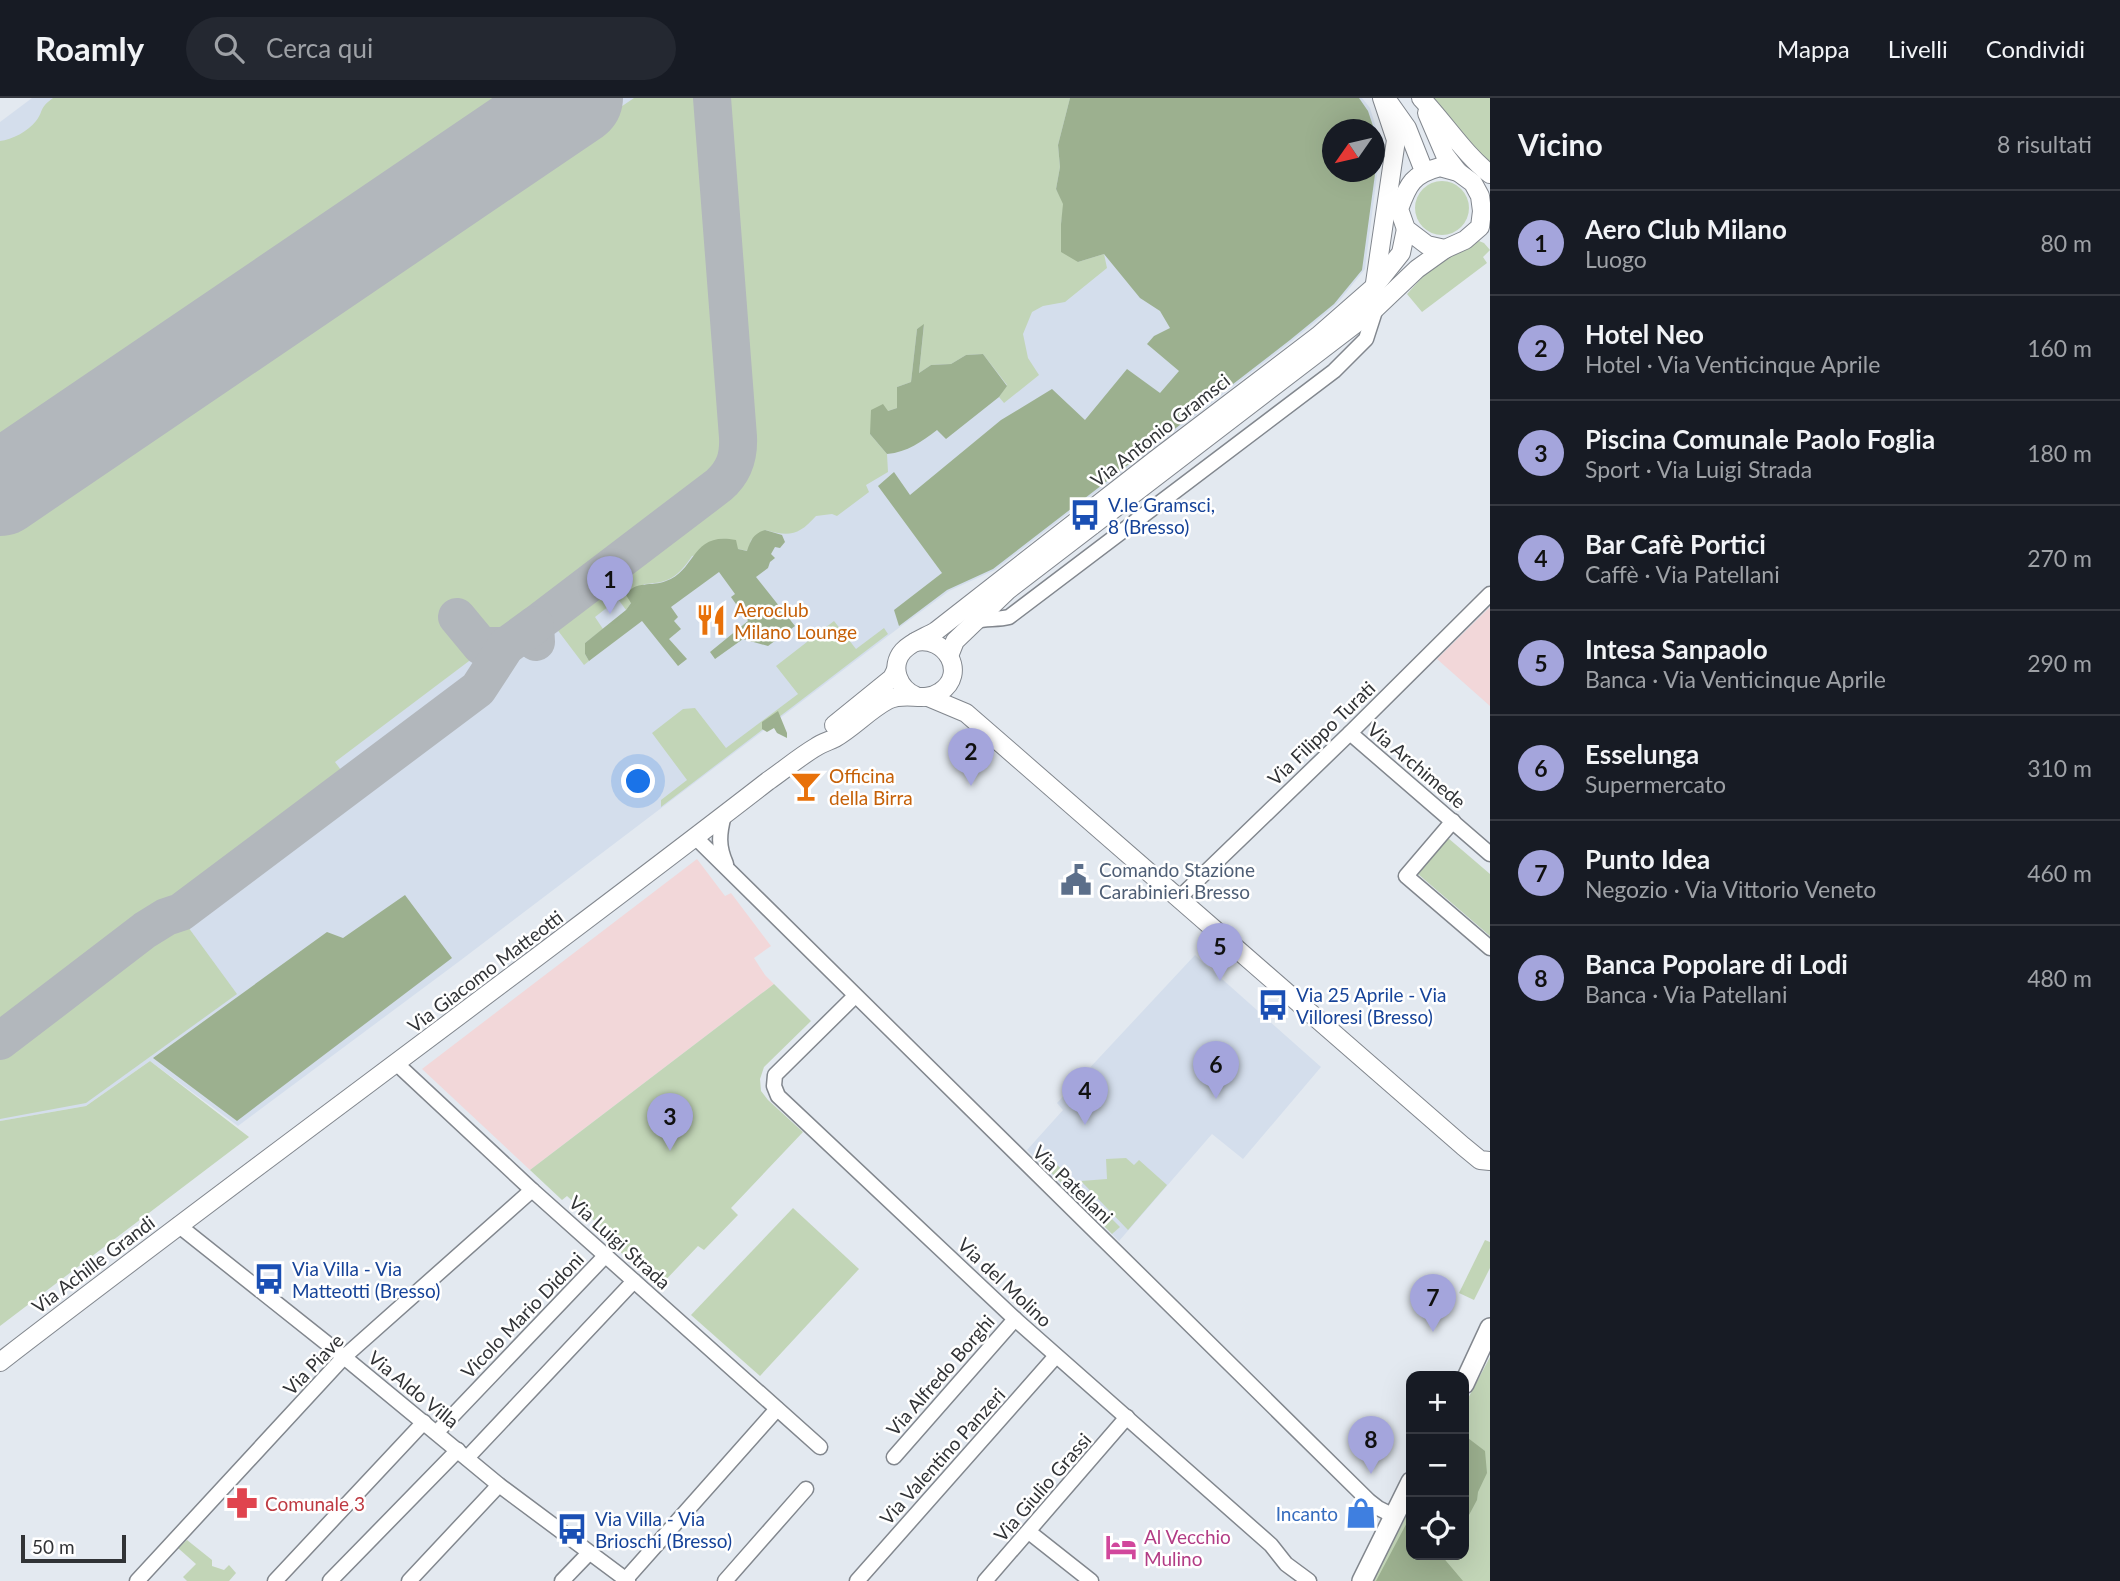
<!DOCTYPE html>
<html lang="it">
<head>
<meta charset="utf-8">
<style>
	:root { --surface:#171b24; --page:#242831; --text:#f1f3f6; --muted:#9ea1a6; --line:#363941; --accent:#a4a5dc }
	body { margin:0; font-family:Lato,sans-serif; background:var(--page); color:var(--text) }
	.controls { position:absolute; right:21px; bottom:21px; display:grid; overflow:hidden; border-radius:14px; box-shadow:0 7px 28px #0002 }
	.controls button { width:63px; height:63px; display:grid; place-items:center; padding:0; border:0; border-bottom:2px solid var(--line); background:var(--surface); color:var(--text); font:35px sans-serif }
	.compass { position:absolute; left:1322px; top:21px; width:63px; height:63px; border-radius:50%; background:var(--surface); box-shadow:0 7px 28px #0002; rotate:236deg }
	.scale { position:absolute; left:21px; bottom:18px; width:105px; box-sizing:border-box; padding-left:7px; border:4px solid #313336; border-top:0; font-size:19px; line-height:24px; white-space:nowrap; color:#313336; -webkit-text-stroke:5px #fff; paint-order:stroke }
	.you { position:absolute; left:639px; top:684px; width:24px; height:24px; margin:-18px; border:5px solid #fff; border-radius:50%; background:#1a73e8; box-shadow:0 0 0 10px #1a73e833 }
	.badge { display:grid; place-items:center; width:46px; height:46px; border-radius:50%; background:var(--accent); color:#111; font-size:23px; font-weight:700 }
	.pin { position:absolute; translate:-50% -58px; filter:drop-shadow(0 2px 4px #0008) }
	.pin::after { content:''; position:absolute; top:37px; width:24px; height:21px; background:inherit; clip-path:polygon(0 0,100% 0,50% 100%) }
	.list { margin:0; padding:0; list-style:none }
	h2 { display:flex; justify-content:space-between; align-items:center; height:91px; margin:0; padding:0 28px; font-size:30px }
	h2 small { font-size:23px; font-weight:400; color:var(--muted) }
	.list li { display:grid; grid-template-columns:46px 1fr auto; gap:21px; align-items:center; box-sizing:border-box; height:105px; padding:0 28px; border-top:2px solid var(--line) }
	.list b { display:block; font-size:26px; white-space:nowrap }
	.list p { margin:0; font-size:23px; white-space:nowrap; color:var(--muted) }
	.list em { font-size:23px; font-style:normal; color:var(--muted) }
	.icon { flex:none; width:38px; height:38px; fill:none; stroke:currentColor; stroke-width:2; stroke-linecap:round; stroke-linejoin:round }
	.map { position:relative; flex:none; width:1490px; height:1483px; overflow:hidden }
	header { display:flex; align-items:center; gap:42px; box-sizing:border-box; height:98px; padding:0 35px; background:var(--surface); border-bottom:2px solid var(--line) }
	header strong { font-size:33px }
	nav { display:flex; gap:38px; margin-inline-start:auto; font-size:24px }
	.search { width:490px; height:63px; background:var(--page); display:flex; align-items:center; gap:18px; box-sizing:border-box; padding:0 24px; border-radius:38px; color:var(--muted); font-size:26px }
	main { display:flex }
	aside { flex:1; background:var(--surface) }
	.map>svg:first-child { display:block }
	.built { fill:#d4deec; fill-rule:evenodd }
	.education { fill:#f2d7d9 }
	.green { fill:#c2d5b7 }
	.forest { fill:#9cb08f }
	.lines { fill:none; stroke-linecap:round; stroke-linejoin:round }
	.taxiway { stroke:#b2b7bc; stroke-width:38 }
	.runway { stroke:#b2b7bc; stroke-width:94 }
	.minor-casing { stroke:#82878e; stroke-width:17 }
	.tertiary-casing { stroke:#82878e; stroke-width:20 }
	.secondary-casing { stroke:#82878e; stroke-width:22 }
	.minor { stroke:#fff; stroke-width:14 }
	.tertiary { stroke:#fff; stroke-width:18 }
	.secondary { stroke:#fff; stroke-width:19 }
	.labels { text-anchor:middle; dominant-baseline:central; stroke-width:5; stroke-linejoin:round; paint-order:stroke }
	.street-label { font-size:19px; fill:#313336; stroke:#fff }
	.transit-label { font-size:19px; fill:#164399; stroke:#fff; text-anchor:start }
	.food-label { font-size:19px; fill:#c56008; stroke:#fff; text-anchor:start }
	.service-label { font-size:19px; fill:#4e5e75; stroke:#fff; text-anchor:start }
	.health-label { font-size:19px; fill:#be3a42; stroke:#fff; text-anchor:start }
	.shop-label { font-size:19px; fill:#366cbe; stroke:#fff; text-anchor:end }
	.hotel-label { font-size:19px; fill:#b23c85; stroke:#fff; text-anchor:start }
</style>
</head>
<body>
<header>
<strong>Roamly</strong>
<div class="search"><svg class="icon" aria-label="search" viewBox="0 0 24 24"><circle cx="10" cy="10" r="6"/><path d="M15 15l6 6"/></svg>Cerca qui</div>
<nav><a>Mappa</a><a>Livelli</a><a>Condividi</a></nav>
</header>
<main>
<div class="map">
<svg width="1490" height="1483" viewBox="0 0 1490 1483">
	<rect width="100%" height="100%" fill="#e3e9f0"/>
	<g class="built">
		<path d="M32 0H1362L1370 10 1381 46 1365 171 1336 207 1292 243 995 472 949 493 896 532 461 862 238 1028 150 963 86 1008 0 1023V24ZM1332 32H1374V74H1332Z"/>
		<path d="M1195 857 1321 969 1243 1061 1212 1036 1119 1143 1027 1052 1063 1012 1057 1005Z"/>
	</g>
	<g class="education">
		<path d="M1490 509V608L1437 561Z"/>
		<path d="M697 761 725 798 731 795 771 848 754 860 765 877 774 886 530 1072 422 971Z"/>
	</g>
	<g class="green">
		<path d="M53 0H518L0 352V43C12 42 28 33 36 23 44 13 38 11 53 0Z"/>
		<path d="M634 0H694L696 7 722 337 721 358 716 369 477 550 481 554 335 664 344 676 173 801 0 934V432Z"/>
		<path d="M727 0H1070L1058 47 1060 69 1056 91 1064 106 1061 126 1078 164 1104 156 1107 170 1065 204 1043 208 1032 214 1023 236 1028 260 1039 277 1004 305 999 299 1007 287 983 256 966 257 951 266 931 267 919 275 924 227 917 231 911 284 897 289V310L888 313 870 336 887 356 888 374 866 387 869 394 837 418 832 416 816 418C799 437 790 439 765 432L751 442 748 453 738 451 692 458C678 479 669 485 644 486L626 512 618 501 595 519 603 531 585 545V556L589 563 584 567 556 530 735 392 743 384 750 371 753 356 752 340Z"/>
		<path d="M1430 0H1490V70Z"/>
		<circle cx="1442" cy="110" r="27"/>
		<path d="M1479 143 1484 145 1490 152 1483 159 1487 165 1422 214 1407 196 1437 163 1444 158 1464 153Z"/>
		<path d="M834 523 856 551 884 530 888 536 661 709V702L687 682 652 635 683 611 695 610 726 650 798 596 776 568Z"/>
		<path d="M1448 740 1490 776V838L1418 776Z"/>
		<path d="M180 818 237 896 86 1005 0 1021V952Z"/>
		<path d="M774 886 811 923 764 969 760 981 761 993 768 1002 803 1034 731 1110 738 1117 704 1152 698 1148 659 1189 605 1140 609 1136 567 1098 562 1102 530 1072Z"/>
		<path d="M150 963 249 1039 0 1228V1023L86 1008Z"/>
		<path d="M1046 1056 1086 1095 1079 1102 1039 1063Z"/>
		<path d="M1126 1060 1134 1067 1139 1062 1167 1087 1128 1132 1081 1083 1107 1081 1106 1061Z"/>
		<path d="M1096 1105 1120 1129 1112 1136 1089 1113Z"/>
		<path d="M793 1110 859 1171 760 1278 691 1217Z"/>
		<path d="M1485 1142 1490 1144V1170L1474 1202 1459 1195Z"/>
		<path d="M1490 1259V1483H1373L1411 1409V1457H1464V1308Z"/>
		<path d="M187 1442 212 1462V1468L224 1472 229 1467 236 1475 229 1483H187L183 1479 196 1466 178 1450Z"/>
	</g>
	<g class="forest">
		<path d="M1070 0H1359L1368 13 1374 31 1332 32V74H1374L1375 34 1379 47 1362 172 1334 206 1290 242 993 471 947 492 899 528 894 512 942 475 878 388 894 374 910 397 1001 322 1052 291 1085 322 1127 271 1160 295 1179 273 1147 246 1154 238 1170 230 1160 213 1140 200 1104 156 1078 164 1061 154V126L1063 106 1056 91 1060 69 1058 47Z"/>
		<path d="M924 226 919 275 931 267 951 266 966 257 983 256 1007 288 999 299 946 341 937 332C921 344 908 354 887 356L870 336 871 312 883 306 888 313 897 310V289L911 284 917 231Z"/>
		<path d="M765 432 782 437 785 444 780 450 775 449 771 456 775 460 770 464 768 470 756 479 795 528 768 548 743 541 715 561 710 554 748 523 731 499 735 496 719 474 671 509 678 519 674 523 681 531 669 541 687 561 678 568 642 523 589 563 585 556V545L626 512 631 505 626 497C635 482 652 489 666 483 697 472 691 433 736 442L738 451 747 453C751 442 753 436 765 432Z"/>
		<path d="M778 613 787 635V640L777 635 774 630 767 634 762 631V624Z"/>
		<path d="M405 797 452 860 237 1023 153 960 327 834 343 840Z"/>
		<path d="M1464 1337 1485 1353 1487 1375 1478 1394 1477 1402 1469 1417 1464 1420Z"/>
		<path d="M1411 1417V1457H1441L1463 1483H1376Z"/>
	</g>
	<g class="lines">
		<g class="taxiway">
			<path d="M457 519 481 548H506"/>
			<path d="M536 544 535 527 719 387C734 374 739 359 738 339L712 0"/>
			<path d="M0 943 145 832 166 819 181 814 478 591 506 548 535 527"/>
		</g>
		<path class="runway" d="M0 391 576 0"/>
		<defs>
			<g id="minor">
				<path d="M975 523C987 520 997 522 1009 519L1334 273 1366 241 1376 210"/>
				<path d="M1350 635 1490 756"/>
				<path d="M724 717C719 736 718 748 726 766"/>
				<path d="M1453 723 1406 778 1490 850"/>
				<path d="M695 739 1369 1403 1378 1410 1394 1418"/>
				<path d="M1178 801 1350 635 1490 496"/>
				<path d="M855 898 775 977 774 988 778 998 1015 1221 1271 1447 1286 1466 1309 1483"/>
				<path d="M397 966 532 1092 820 1349"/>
				<path d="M178 1127 344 1259 499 1387 628 1483"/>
				<path d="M437 1334 606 1157"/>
				<path d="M894 1359 1015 1221"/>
				<path d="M467 1360 634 1183"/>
				<path d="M1029 1434 1091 1483"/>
				<path d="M626 1481 777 1311"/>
				<path d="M137 1483 344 1259 532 1092"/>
				<path d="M275 1483 424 1324"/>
				<path d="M330 1483 458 1352"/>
				<path d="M409 1483 499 1387"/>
				<path d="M562 1483 589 1455"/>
				<path d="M725 1483 806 1391"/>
				<path d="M857 1483 1056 1258"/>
				<path d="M985 1483 1127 1319"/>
			</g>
			<g id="tertiary">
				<path d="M1421 0C1444 24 1465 57 1490 76"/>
				<path d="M1390 6 1407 30 1424 73"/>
				<path d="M1427 15 1445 57 1458 74"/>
				<path d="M1440 69 1458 74 1473 85 1480 98 1482 113 1480 129 1465 142 1445 151 1427 147 1406 131 1399 111C1408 86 1413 76 1440 69Z"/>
				<path d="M1375 185 1396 42 1382 0"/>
				<path d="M949 558 955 543 1008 492 1376 210 1417 171 1445 151"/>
				<path d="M916 598C899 591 889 569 903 553 911 544 926 539 936 533L1155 362 1318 238 1374 189 1401 155 1406 131"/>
				<path d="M928 599 966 615 1463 1048 1480 1062 1490 1063"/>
				<path d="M834 627 892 580 896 572"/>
				<path d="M0 1264C254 1068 514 880 768 683 784 672 799 659 816 649 822 645 829 643 835 640 854 629 869 612 888 602 906 593 924 605 940 594 968 576 946 537 915 544"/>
			</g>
			<g id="secondary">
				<path d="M1464 1286 1490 1230"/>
				<path d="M1362 1483 1411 1384"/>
			</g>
		</defs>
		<use href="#minor" class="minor-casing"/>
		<use href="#tertiary" class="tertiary-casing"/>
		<use href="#secondary" class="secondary-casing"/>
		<use href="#minor" class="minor"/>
		<use href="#tertiary" class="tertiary"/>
		<use href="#secondary" class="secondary"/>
	</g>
	<defs>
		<symbol id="bus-bare" viewBox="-9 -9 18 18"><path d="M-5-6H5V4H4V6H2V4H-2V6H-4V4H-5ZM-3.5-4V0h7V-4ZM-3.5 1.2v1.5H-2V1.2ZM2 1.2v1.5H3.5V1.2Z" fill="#1a4fb4" stroke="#fff" stroke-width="2.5" paint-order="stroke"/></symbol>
		<symbol id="restaurant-bare" viewBox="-9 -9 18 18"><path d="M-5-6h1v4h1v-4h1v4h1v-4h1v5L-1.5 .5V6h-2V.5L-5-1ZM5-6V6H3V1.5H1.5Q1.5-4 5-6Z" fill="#e8710a" stroke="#fff" stroke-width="2.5" paint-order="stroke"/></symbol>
		<symbol id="bar-bare" viewBox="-9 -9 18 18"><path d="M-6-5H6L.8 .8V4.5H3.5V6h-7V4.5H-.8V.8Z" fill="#e8710a" stroke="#fff" stroke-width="2.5" paint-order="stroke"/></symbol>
		<symbol id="civic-bare" viewBox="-9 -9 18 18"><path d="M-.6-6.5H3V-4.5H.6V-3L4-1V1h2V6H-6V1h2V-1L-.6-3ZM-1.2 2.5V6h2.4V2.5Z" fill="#5c6f8a" stroke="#fff" stroke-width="2.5" paint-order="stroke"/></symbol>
		<symbol id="pharmacy-bare" viewBox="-9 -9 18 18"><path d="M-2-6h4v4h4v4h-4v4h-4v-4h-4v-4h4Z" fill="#e0444e" stroke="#fff" stroke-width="2.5" paint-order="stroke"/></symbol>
		<symbol id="shop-bare" viewBox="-9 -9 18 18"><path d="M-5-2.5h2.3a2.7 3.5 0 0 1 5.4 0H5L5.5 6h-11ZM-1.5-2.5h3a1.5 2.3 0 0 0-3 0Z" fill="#3f7fe0" stroke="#fff" stroke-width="2.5" paint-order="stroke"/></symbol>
		<symbol id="hotel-bare" viewBox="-9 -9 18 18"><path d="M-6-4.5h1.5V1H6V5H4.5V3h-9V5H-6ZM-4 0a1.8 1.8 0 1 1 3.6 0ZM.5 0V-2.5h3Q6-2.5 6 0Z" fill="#d1479c" stroke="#fff" stroke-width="2.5" paint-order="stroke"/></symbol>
	</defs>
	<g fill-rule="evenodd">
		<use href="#bus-bare" x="1063" y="395" width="44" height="44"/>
		<use href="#restaurant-bare" x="689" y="500" width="44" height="44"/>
		<use href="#bar-bare" x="784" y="666" width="44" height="44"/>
		<use href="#civic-bare" x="1054" y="760" width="44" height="44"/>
		<use href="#bus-bare" x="1251" y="885" width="44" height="44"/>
		<use href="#bus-bare" x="247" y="1159" width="44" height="44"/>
		<use href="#pharmacy-bare" x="220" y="1383" width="44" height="44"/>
		<use href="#shop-bare" x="1339" y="1393" width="44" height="44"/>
		<use href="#bus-bare" x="550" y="1409" width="44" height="44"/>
		<use href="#hotel-bare" x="1099" y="1427" width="44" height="44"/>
	</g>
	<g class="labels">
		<g class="street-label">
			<text transform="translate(1160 332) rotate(-38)">Via Antonio Gramsci</text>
			<text transform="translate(1321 635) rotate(-44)">Via Filippo Turati</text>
			<text transform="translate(1417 667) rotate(40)">Via Archimede</text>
			<text transform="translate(485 873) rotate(-37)">Via Giacomo Matteotti</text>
			<text transform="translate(1073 1086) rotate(44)">Via Patellani</text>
			<text transform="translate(620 1144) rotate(42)">Via Luigi Strada</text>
			<text transform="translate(93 1166) rotate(-37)">Via Achille Grandi</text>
			<text transform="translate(1005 1184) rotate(43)">Via del Molino</text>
			<text transform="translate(522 1217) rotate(-46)">Vicolo Mario Didoni</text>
			<text transform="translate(313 1266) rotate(-46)">Via Piave</text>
			<text transform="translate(940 1277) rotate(-49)">Via Alfredo Borghi</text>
			<text transform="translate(414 1291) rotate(39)">Via Aldo Villa</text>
			<text transform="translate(942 1358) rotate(-48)">Via Valentino Panzeri</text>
			<text transform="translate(1042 1389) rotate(-49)">Via Giulio Grassi</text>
		</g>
		<g class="transit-label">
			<text x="1108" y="406">V.le Gramsci,<tspan x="1108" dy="22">8 (Bresso)</tspan></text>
			<text x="1296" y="896">Via 25 Aprile - Via<tspan x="1296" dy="22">Villoresi (Bresso)</tspan></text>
			<text x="292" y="1170">Via Villa - Via<tspan x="292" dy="22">Matteotti (Bresso)</tspan></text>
			<text x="595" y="1420">Via Villa - Via<tspan x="595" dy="22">Brioschi (Bresso)</tspan></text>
		</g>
		<g class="food-label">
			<text x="734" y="511">Aeroclub<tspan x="734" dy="22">Milano Lounge</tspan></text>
			<text x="829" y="677">Officina<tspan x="829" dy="22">della Birra</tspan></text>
		</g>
		<g class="service-label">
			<text x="1099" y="771">Comando Stazione<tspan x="1099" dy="22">Carabinieri Bresso</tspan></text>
		</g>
		<g class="health-label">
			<text x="265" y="1405">Comunale 3</text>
		</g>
		<g class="shop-label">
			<text x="1338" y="1415">Incanto</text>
		</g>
		<g class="hotel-label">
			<text x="1144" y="1438">Al Vecchio<tspan x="1144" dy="22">Mulino</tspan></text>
		</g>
	</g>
</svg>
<div class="controls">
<button>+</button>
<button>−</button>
<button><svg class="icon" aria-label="locate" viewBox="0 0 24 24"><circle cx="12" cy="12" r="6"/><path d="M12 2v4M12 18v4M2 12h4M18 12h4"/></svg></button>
</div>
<svg class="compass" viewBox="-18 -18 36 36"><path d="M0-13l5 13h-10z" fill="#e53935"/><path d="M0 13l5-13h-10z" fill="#9ea1a6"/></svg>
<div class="scale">50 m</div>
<div class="you"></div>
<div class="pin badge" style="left:610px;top:516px">1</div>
<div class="pin badge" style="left:971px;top:688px">2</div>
<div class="pin badge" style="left:670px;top:1053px">3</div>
<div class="pin badge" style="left:1085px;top:1027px">4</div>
<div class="pin badge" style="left:1220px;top:883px">5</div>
<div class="pin badge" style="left:1216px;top:1001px">6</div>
<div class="pin badge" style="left:1433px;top:1234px">7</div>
<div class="pin badge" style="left:1371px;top:1376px">8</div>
</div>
<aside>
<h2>Vicino<small>8 risultati</small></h2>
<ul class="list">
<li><span class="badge">1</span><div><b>Aero Club Milano</b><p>Luogo</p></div><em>80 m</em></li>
<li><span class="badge">2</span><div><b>Hotel Neo</b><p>Hotel · Via Venticinque Aprile</p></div><em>160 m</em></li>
<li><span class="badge">3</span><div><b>Piscina Comunale Paolo Foglia</b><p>Sport · Via Luigi Strada</p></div><em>180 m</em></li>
<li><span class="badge">4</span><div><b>Bar Cafè Portici</b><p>Caffè · Via Patellani</p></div><em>270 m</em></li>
<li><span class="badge">5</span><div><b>Intesa Sanpaolo</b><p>Banca · Via Venticinque Aprile</p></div><em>290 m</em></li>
<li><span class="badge">6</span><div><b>Esselunga</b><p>Supermercato</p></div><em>310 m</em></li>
<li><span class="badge">7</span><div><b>Punto Idea</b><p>Negozio · Via Vittorio Veneto</p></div><em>460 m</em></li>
<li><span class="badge">8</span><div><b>Banca Popolare di Lodi</b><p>Banca · Via Patellani</p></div><em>480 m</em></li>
</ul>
</aside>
</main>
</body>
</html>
